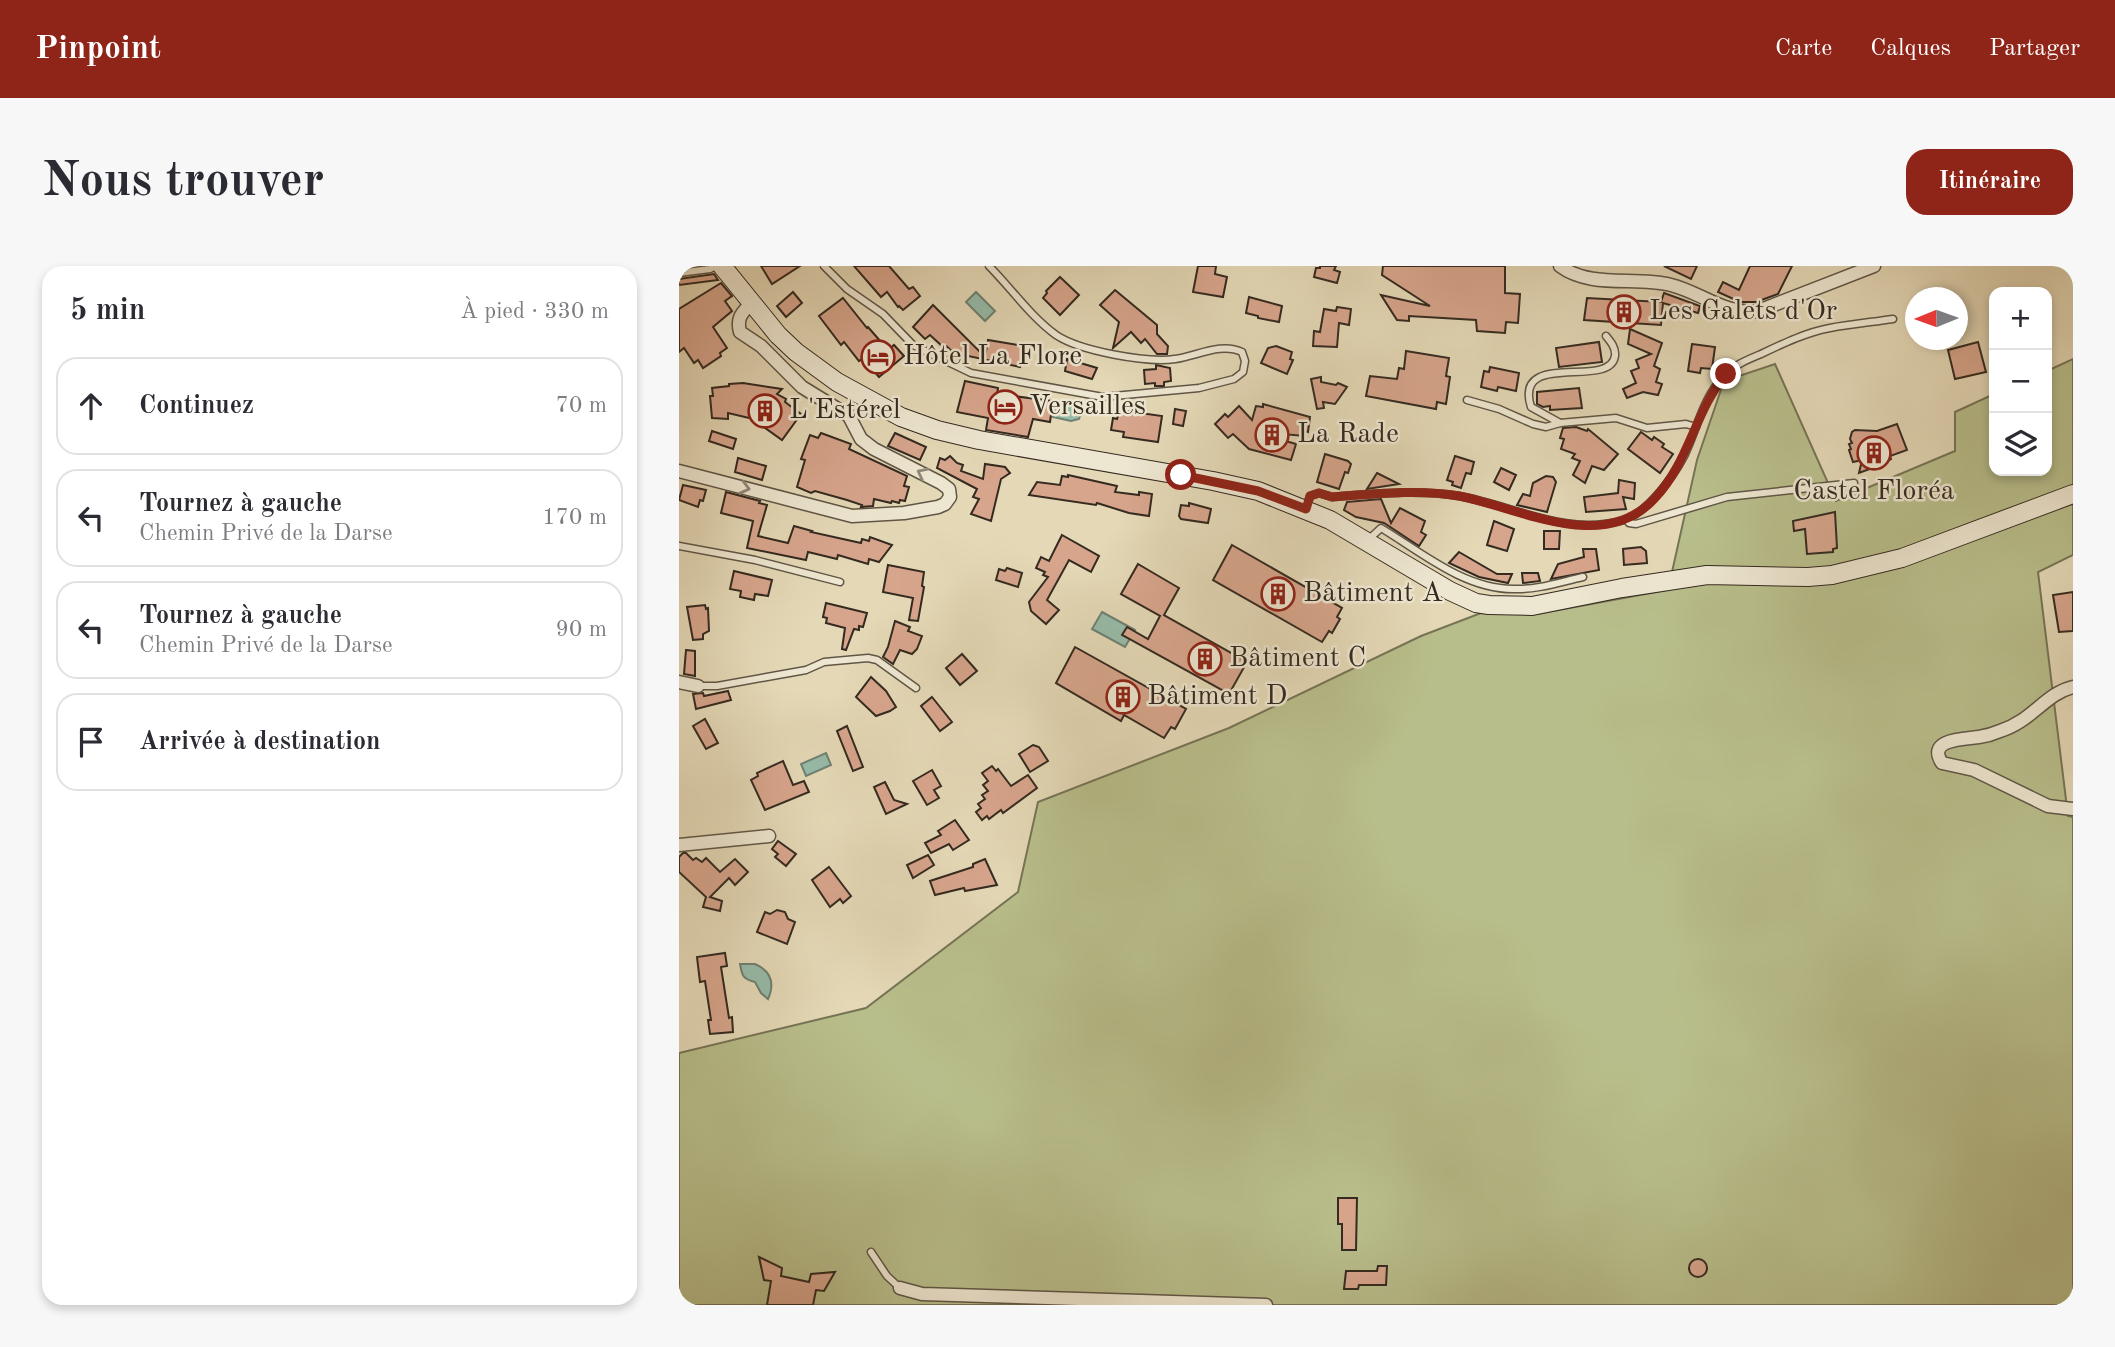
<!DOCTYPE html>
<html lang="fr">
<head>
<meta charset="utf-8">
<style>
	:root { --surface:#fff; --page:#f7f7f7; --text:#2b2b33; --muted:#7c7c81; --line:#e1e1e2; --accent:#8f2418 }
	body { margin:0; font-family:"Old Standard TT",serif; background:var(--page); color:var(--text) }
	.controls { position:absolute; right:21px; top:21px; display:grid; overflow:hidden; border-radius:14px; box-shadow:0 4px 10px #0003 }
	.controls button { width:63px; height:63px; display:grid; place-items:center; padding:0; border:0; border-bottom:2px solid var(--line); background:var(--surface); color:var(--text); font:35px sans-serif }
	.compass { position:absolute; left:1226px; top:21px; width:63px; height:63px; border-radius:50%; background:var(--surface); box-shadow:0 4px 10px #0003; rotate:269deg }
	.stop { position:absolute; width:21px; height:21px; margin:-16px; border:5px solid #8f2418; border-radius:50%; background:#fff }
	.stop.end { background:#8f2418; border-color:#fff; box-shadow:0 2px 7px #0008 }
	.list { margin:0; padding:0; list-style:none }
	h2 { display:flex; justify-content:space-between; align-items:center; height:91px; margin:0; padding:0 28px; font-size:30px }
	h2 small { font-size:23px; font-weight:400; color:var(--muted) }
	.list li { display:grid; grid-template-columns:46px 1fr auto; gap:21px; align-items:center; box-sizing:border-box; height:98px; margin:0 14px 14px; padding:0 14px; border:2px solid var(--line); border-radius:21px }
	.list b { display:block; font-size:26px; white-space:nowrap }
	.list p { margin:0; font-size:23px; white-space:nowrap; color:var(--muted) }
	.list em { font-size:23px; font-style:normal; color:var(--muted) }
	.icon { flex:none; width:38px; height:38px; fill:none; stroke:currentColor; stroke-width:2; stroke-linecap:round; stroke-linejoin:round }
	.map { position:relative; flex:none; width:1394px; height:1039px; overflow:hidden; border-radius:21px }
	header { display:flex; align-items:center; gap:42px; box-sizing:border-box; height:98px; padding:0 35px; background:var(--accent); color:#fff }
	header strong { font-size:33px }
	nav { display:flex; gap:38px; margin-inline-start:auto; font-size:24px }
	.intro { display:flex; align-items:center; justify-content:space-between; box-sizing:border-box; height:168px; padding:0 42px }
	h1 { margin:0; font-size:49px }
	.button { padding:18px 32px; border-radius:21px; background:var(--accent); color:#fff; font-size:24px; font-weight:700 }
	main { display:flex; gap:42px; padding:0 42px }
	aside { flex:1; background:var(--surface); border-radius:21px; box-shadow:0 4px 10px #0003 }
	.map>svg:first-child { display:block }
	.green { fill:#b8be8b; stroke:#767456; stroke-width:2 }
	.water { fill:#97bba9; stroke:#6f8172; stroke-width:2 }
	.building { fill:#d7a58c; stroke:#342a20; stroke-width:2 }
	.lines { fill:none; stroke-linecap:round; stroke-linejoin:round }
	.service-casing { stroke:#605646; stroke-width:9 }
	.minor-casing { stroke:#605646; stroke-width:15 }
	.secondary-casing { stroke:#342a20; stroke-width:20 }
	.service { stroke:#ede6d0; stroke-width:6 }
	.minor { stroke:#ede6d0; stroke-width:12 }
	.secondary { stroke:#ede6d0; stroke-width:18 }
	.oneway { stroke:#908878 }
	.route { stroke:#8f2418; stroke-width:9 }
	.labels { text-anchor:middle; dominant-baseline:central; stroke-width:5; stroke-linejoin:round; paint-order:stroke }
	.poi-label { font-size:28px; fill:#342a20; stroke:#ede6d0; text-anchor:start }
</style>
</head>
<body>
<header>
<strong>Pinpoint</strong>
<nav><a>Carte</a><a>Calques</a><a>Partager</a></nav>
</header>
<div class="intro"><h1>Nous trouver</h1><a class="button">Itinéraire</a></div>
<main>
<aside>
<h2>5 min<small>À pied · 330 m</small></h2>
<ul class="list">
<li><svg class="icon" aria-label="ahead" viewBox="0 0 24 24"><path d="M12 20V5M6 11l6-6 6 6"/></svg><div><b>Continuez</b></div><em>70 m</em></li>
<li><svg class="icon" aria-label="left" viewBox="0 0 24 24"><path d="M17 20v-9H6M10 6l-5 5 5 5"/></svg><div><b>Tournez à gauche</b><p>Chemin Privé de la Darse</p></div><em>170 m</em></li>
<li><svg class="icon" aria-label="left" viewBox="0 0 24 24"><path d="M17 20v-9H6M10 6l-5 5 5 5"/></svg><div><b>Tournez à gauche</b><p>Chemin Privé de la Darse</p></div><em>90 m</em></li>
<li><svg class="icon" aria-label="arrive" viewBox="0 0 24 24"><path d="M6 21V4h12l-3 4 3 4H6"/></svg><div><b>Arrivée à destination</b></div></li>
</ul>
</aside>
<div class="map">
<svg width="1394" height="1039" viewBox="0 0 1394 1039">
	<rect width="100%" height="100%" fill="#e4d8b6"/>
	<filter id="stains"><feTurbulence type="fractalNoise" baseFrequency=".00286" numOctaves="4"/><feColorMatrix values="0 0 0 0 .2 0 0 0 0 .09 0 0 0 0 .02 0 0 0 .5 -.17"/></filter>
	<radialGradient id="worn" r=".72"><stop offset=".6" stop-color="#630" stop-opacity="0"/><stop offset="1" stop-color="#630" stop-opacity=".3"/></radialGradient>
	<path class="green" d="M1394 93V289L1359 306 1389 550 1394 551V1039H0V787L187 742 339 626 359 536 550 462 742 370 802 347 858 348 989 324 1018 194 1045 115 1096 98 1157 235 1276 185V146L1315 128V205H1368V105Z"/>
	<g class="water">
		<path d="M297 26 316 45 306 55 287 36Z"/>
		<path d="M394 139 399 140 403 144 400 153 392 155 374 151 376 140Z"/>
		<path d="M423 346 456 364 446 381 413 363Z"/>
		<path d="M147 487 152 499 127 510 122 498Z"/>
		<path d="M76 698C92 705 96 717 89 733L82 727 76 716C64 713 63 710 61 698Z"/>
	</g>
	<g class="building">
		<path d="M82 0H121L93 18Z"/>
		<path d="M175 0H210L230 23 234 21 241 30 224 44 220 40 219 41 208 26 202 31Z"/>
		<path d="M519 0H537L536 8 548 11 544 31 514 26Z"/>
		<path d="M641 0H657L655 4 661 6 658 17 635 11 637 2H641Z"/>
		<path d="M704 0H826V27L841 28 839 57 827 56 826 67 798 65 797 54 730 50V55L718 54 702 29 751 40 703 9Z"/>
		<path d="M985 0H1018L1012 13Z"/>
		<path d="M1071 0H1113L1099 28 1077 36H1061L1039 26 1044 16 1060 24Z"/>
		<path d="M35 8 39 14 0 19V13Z"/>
		<path d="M381 11 400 29 381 49 364 32 368 27 367 25Z"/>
		<path d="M42 17 53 30 46 35 53 45 34 61 48 82 41 87 42 90 24 102 19 94 15 97 5 82 0 86V43Z"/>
		<path d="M436 24 478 59V68L489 80 488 88H478L466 73 462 77 452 66 434 82 440 56 421 39Z"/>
		<path d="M114 26 123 37 107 51 98 40Z"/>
		<path d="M985 27 1021 40 1019 47 984 37 982 59 905 54 908 32 982 36Z"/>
		<path d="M570 31 603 40 600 56 579 52V50L567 47Z"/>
		<path d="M164 32 188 62 189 61 209 84 215 79 225 90 200 111 184 92 180 95 165 76 162 79 140 50Z"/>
		<path d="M254 39 306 91 309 74 345 80 341 101 280 88 278 90 265 78 263 80 251 69 246 73 234 61Z"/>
		<path d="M658 41 672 43 670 59 660 57 658 81 634 80 635 65 641 66 645 43 657 45Z"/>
		<path d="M951 63 983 77 975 100 981 103 977 116 983 118 979 129 964 126 948 132 944 123 957 117 952 105 960 102 957 94 972 88 949 78Z"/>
		<path d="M920 76 923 96 880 101 877 82Z"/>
		<path d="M1299 76 1307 106 1276 113 1269 84Z"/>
		<path d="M1013 78 1036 81 1033 103 1022 102 1021 107 1009 105Z"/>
		<path d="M597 80 613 86 611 93 614 94 608 108 582 97 589 82Z"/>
		<path d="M727 85 770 92 767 110 771 111 767 138 758 136 757 143 687 130 691 110 718 113 720 102 725 103Z"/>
		<path d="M388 93 418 102 413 113 386 105Z"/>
		<path d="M477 99 491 102 492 115 485 116V120H476V117L466 118 465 104 477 103Z"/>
		<path d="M811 101 840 107 837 125 819 121 818 125 802 121 805 105 810 106Z"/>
		<path d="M642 111V116L657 119 659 117 668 121 656 138 644 136 645 142 638 143 632 113Z"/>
		<path d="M286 115 319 122 318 128 374 135 371 156 354 153 349 171 307 164 309 152 278 146Z"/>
		<path d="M64 117 103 123 98 128 107 133 106 136 122 148 103 174 82 159 83 155 49 147V153L33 152 31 130H34L33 122 50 120V118Z"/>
		<path d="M900 122 903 142 871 144V140L864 141 858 138V126Z"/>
		<path d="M584 138 631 151 629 166 626 165 625 170 604 168 603 174 617 178 612 194 570 183 554 168 549 172 536 158 546 148 549 151 560 140 573 154 577 140 584 141Z"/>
		<path d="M496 143 507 145 504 160 494 158Z"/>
		<path d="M447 145 483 150 479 176 444 171 445 166 432 164 434 152 438 153 440 146 447 147Z"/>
		<path d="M1218 158 1228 184 1211 190 1212 193 1204 198 1180 207 1183 194 1174 196 1170 184 1172 183 1170 178 1173 177 1171 173 1173 166 1176 164 1198 165Z"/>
		<path d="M897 161 908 165 909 163 939 188 925 204 913 200 906 217 894 209 901 195 893 192 896 188 882 183 885 173 881 172 884 162Z"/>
		<path d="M33 165 57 173 54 183 30 175Z"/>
		<path d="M962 166 973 174 975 171 985 178 983 181 994 188 981 207 949 183Z"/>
		<path d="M142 167 172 178 170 183 228 210 225 220 230 221 226 235 221 234 220 237 213 235 212 237 195 233 194 240 182 241 183 239 168 234 136 225 132 227 118 221 126 194 122 193 131 169 139 172Z"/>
		<path d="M216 167 247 181 241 194 209 180Z"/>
		<path d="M646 188 669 195 672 198 669 207 666 206 660 223 638 216Z"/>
		<path d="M271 190 278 197 284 199 282 205 304 213 306 198 326 201 331 207 322 213 312 255 292 248 300 233 294 231 298 223 258 202 261 192 266 194Z"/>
		<path d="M776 190 795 196 792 208 787 207 782 222 773 219 774 216 768 214Z"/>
		<path d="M59 192 87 200 83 214 56 206Z"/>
		<path d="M822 202 837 209 830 224 815 216Z"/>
		<path d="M698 207 720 218 688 223Z"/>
		<path d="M389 209 438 220 436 226 460 229V226L473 228 470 250 450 247 418 237 417 239 350 229 358 216 381 219 383 210 389 211Z"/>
		<path d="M867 210 874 211 877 216 868 246 838 239 844 228 851 230 854 217Z"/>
		<path d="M940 214 956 217 955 233 944 231 947 243 907 246 905 231 939 227Z"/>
		<path d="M4 219 27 224 24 235 21 234 19 241 0 234Z"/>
		<path d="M47 226 81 235 80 237 88 239 79 270 109 277 115 260 133 265 132 266 182 277 183 273 190 275 191 271 213 279 200 296 190 293 189 298 159 289 158 293 129 286 127 294 68 282 74 255 42 247Z"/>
		<path d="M702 233 712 257 721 242 746 255 742 266 747 269 740 280 705 257 677 251 665 244 668 236Z"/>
		<path d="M510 237 532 243 529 257 502 253 500 250 502 239 510 240Z"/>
		<path d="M1156 246 1158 282 1154 283V286L1128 288 1126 263 1115 265 1114 255Z"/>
		<path d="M815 255 835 263 828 285 808 279Z"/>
		<path d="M865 265H881L880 283H865Z"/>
		<path d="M383 269 420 290 412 306 390 294 368 334 380 344 367 358 352 345 350 336 369 311 364 309 366 306 357 302 362 291 370 295Z"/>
		<path d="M553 279 663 342 658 351 661 353 653 367 650 365 643 376 534 314Z"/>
		<path d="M962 281 967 285 968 297 945 299 944 283Z"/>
		<path d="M904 283H917L920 304 872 313 879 298 905 291Z"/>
		<path d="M780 286 818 308H833L829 317 800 311 770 297Z"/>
		<path d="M459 298 500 322 485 349 568 396 550 428 443 369 448 361 469 373 481 350 442 328Z"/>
		<path d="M209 299 245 306 243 320 245 321 239 355 230 354 234 332 204 326Z"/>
		<path d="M328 302 343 307 339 321 317 314 320 303 326 305Z"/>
		<path d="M55 305 93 314 89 330 76 328 75 334 61 331 62 325 51 323Z"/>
		<path d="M843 307H859L861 315 844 317Z"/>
		<path d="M1394 326V365L1380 366 1374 329Z"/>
		<path d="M147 337 188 347 184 361 180 360V364L175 363 167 384 163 383 166 362 147 357 148 352 144 351Z"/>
		<path d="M26 339 27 343 29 342 30 365 24 368V373L14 374 8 341Z"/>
		<path d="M216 355 231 361 229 365 243 370 238 383 233 388 221 384 214 398 204 391 209 381Z"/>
		<path d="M396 381 507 443 496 463 492 461 485 472 445 449 442 455 377 417Z"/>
		<path d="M7 384 16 385V410L5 408Z"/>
		<path d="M283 388 298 405 281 419 267 402Z"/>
		<path d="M192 411 207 425 217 441 211 445 197 450 177 431Z"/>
		<path d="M49 425 52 434 17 443 14 428 24 427 25 430Z"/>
		<path d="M253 431 273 456 261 465 242 440Z"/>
		<path d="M26 453 39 477 27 483 14 460Z"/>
		<path d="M168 460 184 501 174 505 158 465Z"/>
		<path d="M354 479 360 481 369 495 351 506 340 488Z"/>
		<path d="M104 495 114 519 125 515 130 526 86 544 72 514 79 510 78 507Z"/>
		<path d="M313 500 317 505 319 503 332 520 349 509 358 522 324 547 322 544 310 553 308 550 303 554 297 546 302 542 299 538 306 533 303 529 309 525 304 519 309 515 303 507Z"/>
		<path d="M253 504 262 520 255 524 260 532 248 539 234 515Z"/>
		<path d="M206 516 215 534 228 538 207 548 195 521Z"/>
		<path d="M276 554 290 574 274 584 270 578 252 587 246 577 262 569 259 565Z"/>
		<path d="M99 575 117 588 107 600 96 591 99 588 93 583Z"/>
		<path d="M4 587H7L14 594 17 592 23 596 27 592 41 606 56 593 69 606 56 619 50 612 31 631 43 635 41 645 24 641 27 631 0 606V591Z"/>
		<path d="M249 589 255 599 234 612 228 599Z"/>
		<path d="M306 593 318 619 286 625 285 622 256 629 251 615 294 601V598Z"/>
		<path d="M150 601 172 630 164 637 161 633 151 641 133 614Z"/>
		<path d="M98 644 106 646 109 653 116 656 108 678 78 666 86 646 91 648Z"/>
		<path d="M46 687 48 700 42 701 50 752 53 751 54 766 31 768 29 754H32L26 715 21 716 18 691Z"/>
		<path d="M659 932H678L677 984H663V958H659Z"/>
		<path d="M80 991 103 1002 102 1010 130 1016 132 1008 156 1006 145 1025 137 1024 134 1039H88L92 1015 85 1014Z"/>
		<circle cx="1019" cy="1002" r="9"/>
		<path d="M699 1000H708L707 1019H680L679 1023H665L667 1005H698Z"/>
	</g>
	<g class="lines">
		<defs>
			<g id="service">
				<path d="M145 0 168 23 204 48 234 79 292 107 424 131 520 122 555 113 564 106 566 95 563 86C542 76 518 90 496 93 467 97 401 85 377 69 351 50 332 22 310 0"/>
				<path d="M0 7 31 3 37 0"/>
				<path d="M788 134 820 143 854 158 867 161 881 157 937 152 968 162 1007 158 1017 161"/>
				<path d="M881 157 852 141C834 83 931 124 936 90 937 82 932 76 927 70"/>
				<path d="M627 243 631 230 640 227 653 231C694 228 739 223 780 230 836 240 887 271 945 254 970 246 1001 203 1010 179 1020 155 1026 129 1046 109 1055 99 1070 93 1082 88 1103 78 1128 66 1151 62 1172 58 1194 56 1214 53"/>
				<path d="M947 253 950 257 957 258 1048 231 1175 217"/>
				<path d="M689 274 702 262C742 286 785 323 834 323 858 324 881 316 904 311"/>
				<path d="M0 280 76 294 161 316"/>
				<path d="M19 420H38L127 404 145 396 189 392 198 394 237 422"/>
				<path d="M192 986 208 1010 221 1022"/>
			</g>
			<g id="minor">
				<path d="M881 0C912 23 956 10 992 19 1021 26 1048 50 1079 45L1195 0"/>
				<path d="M0 205 173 250 225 247 259 241 266 238 271 231 270 223 262 217 195 183 182 173 170 150 123 121 82 80 61 66C57 51 64 46 73 36"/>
				<path d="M0 416 19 420"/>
				<path d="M1394 421C1367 427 1352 456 1321 465 1314 468 1307 470 1300 471 1285 473 1247 473 1263 497L1295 504 1369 540 1394 543"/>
				<path d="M0 579 90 570"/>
				<path d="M221 1022 243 1028 587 1039"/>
			</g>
			<path id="secondary" d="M43 0 99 69 117 86 158 116 222 151 258 164 300 174 534 215 579 225 651 254 771 325 797 337 810 339 853 340 943 322 1028 309 1129 311 1153 309 1223 292 1394 228"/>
		</defs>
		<use href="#service" class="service-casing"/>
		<use href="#minor" class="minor-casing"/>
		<use href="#secondary" class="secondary-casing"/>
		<use href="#service" class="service"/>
		<use href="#minor" class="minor"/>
		<use href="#secondary" class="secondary"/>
	</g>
	<defs><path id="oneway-chevron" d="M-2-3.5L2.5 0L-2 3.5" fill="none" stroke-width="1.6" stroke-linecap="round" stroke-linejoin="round" transform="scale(1.75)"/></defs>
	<g class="oneway">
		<use href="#oneway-chevron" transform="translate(243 207) rotate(-153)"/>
		<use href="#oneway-chevron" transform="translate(66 222) rotate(14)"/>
	</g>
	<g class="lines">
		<path class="route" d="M502 209 579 225 627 243 631 230 640 227 653 231C694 228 740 223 780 230 842 242 924 289 976 232 1010 196 1016 145 1047 108"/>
	</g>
	<defs>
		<symbol id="building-ring" viewBox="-11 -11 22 22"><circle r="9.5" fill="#ede6d0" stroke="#8f2418" stroke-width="1.5"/><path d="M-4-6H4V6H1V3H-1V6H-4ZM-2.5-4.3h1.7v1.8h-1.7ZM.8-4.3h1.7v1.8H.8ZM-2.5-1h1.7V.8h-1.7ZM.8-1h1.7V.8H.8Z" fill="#8f2418"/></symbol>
		<symbol id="hotel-ring" viewBox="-11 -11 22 22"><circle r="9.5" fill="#ede6d0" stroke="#8f2418" stroke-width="1.5"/><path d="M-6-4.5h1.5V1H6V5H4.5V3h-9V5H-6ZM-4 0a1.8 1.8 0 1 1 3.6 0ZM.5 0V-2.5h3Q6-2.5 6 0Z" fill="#8f2418"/></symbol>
	</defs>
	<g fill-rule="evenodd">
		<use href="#building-ring" x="926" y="27" width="38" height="38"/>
		<use href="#hotel-ring" x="180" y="72" width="38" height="38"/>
		<use href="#hotel-ring" x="307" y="122" width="38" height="38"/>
		<use href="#building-ring" x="67" y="126" width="38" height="38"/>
		<use href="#building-ring" x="574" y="150" width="38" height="38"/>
		<use href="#building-ring" x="1176" y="168" width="38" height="38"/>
		<use href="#building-ring" x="580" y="309" width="38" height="38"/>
		<use href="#building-ring" x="507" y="374" width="38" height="38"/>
		<use href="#building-ring" x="425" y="412" width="38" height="38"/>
	</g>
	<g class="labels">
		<g class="poi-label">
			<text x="970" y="46">Les Galets d'Or</text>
			<text x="224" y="91">Hôtel La Flore</text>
			<text x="350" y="141">Versailles</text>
			<text x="110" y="145">L'Estérel</text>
			<text x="618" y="169">La Rade</text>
			<text x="1195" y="226" text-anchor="middle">Castel Floréa</text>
			<text x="624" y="328">Bâtiment A</text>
			<text x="550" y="393">Bâtiment C</text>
			<text x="468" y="431">Bâtiment D</text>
		</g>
	</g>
	<rect width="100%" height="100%" filter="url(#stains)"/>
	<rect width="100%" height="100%" fill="url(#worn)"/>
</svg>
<div class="controls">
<button>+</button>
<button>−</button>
<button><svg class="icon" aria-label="layers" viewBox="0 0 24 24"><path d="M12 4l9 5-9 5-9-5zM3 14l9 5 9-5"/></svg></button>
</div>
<svg class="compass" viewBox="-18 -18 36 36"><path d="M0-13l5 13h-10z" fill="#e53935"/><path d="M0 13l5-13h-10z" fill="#7c7c81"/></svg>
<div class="stop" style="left:502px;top:209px"></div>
<div class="stop end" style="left:1047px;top:108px"></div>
</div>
</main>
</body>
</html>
